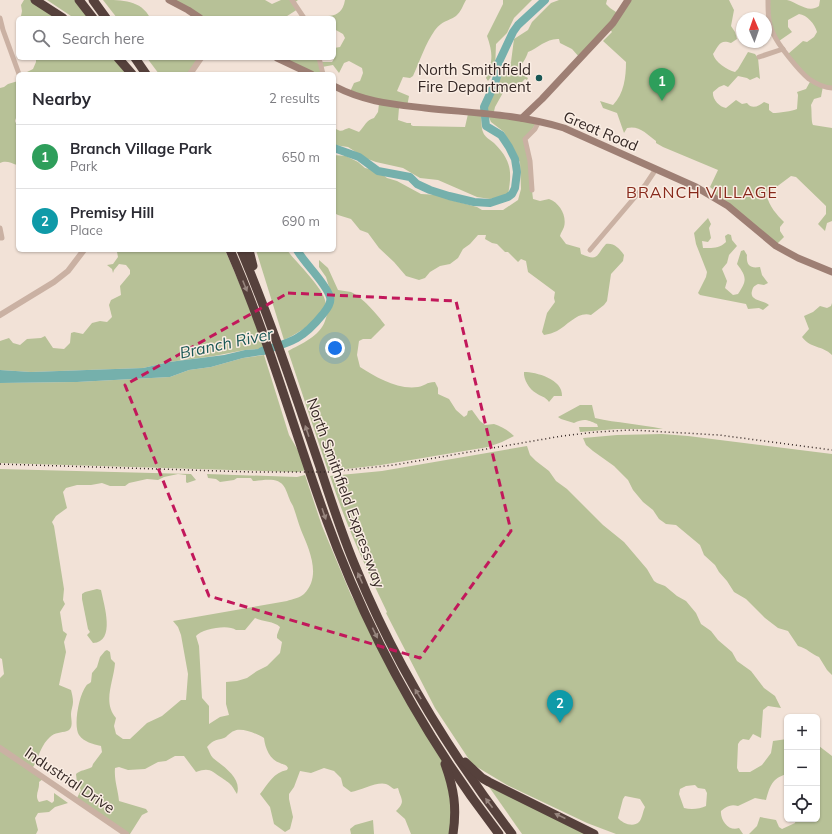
<!DOCTYPE html>
<html lang="en">
<head>
<meta charset="utf-8">
<style>
	:root { --surface:#fff; --page:#f7f7f7; --text:#2b2b33; --muted:#7c7c81; --line:#e1e1e2; --accent:#0f766e }
	body { margin:0; font-family:Mulish,sans-serif; background:var(--page); color:var(--text) }
	.controls { position:absolute; right:12px; bottom:12px; display:grid; overflow:hidden; border-radius:6px; box-shadow:0 1px 3px #0004 }
	.controls button { width:36px; height:36px; display:grid; place-items:center; padding:0; border:0; border-bottom:1px solid var(--line); background:var(--surface); color:var(--text); font:20px sans-serif }
	.compass { position:absolute; left:736px; top:12px; width:36px; height:36px; border-radius:50%; background:var(--surface); box-shadow:0 1px 3px #0004; rotate:358deg }
	.you { position:absolute; left:335px; top:348px; width:14px; height:14px; margin:-10px; border:3px solid #fff; border-radius:50%; background:#1a73e8; box-shadow:0 0 0 6px #1a73e833 }
	.badge { display:grid; place-items:center; width:26px; height:26px; border-radius:50%; background:var(--accent); color:#fff; font-size:13px; font-weight:700 }
	.pin { position:absolute; translate:-50% -33px; filter:drop-shadow(0 1px 2px #0008) }
	.pin::after { content:''; position:absolute; top:21px; width:14px; height:12px; background:inherit; clip-path:polygon(0 0,100% 0,50% 100%) }
	.list { margin:0; padding:0; list-style:none }
	h2 { display:flex; justify-content:space-between; align-items:center; height:52px; margin:0; padding:0 16px; font-size:17px }
	h2 small { font-size:13px; font-weight:400; color:var(--muted) }
	.list li { display:grid; grid-template-columns:26px 1fr auto; gap:12px; align-items:center; box-sizing:border-box; height:64px; padding:0 16px; border-top:1px solid var(--line) }
	.list b { display:block; font-size:15px; white-space:nowrap }
	.list p { margin:0; font-size:13px; white-space:nowrap; color:var(--muted) }
	.list em { font-size:13px; font-style:normal; color:var(--muted) }
	.icon { flex:none; width:22px; height:22px; fill:none; stroke:currentColor; stroke-width:2; stroke-linecap:round; stroke-linejoin:round }
	.map { position:relative; flex:none; width:832px; height:834px; overflow:hidden }
	.search { position:absolute; background:var(--surface); box-shadow:0 1px 3px #0004; left:16px; top:16px; width:320px; height:44px; display:flex; align-items:center; gap:10px; box-sizing:border-box; padding:0 14px; border-radius:6px; color:var(--muted); font-size:15px }
	.panel { position:absolute; background:var(--surface); box-shadow:0 1px 3px #0004; left:16px; top:72px; width:320px; height:180px; border-radius:6px }
	.map>svg:first-child { display:block }
	.green { fill:#b7c197; fill-rule:evenodd }
	.water { fill:#75b0ac }
	.lines { fill:none; stroke-linecap:round; stroke-linejoin:round }
	.river { stroke:#75b0ac; stroke-width:8 }
	.minor { stroke:#cab1a3; stroke-width:5 }
	.tertiary { stroke:#cab1a3; stroke-width:6 }
	.secondary { stroke:#9e7f74; stroke-width:7 }
	.motorway { stroke:#56413c; stroke-width:9 }
	.rail { stroke:#352825; stroke-width:1.5; stroke-dasharray:1 3; stroke-linecap:butt }
	.oneway { fill:#98867f }
	.marked { fill:none; stroke:#c2185b; stroke-width:3; stroke-dasharray:8 5; stroke-linejoin:round }
	.poi-dot { fill:#195755; stroke:#faede3; stroke-width:1.5 }
	.labels { text-anchor:middle; dominant-baseline:central; stroke-width:3; stroke-linejoin:round; paint-order:stroke }
	.poi-label { font-size:15px; fill:#352825; stroke:#faede3; text-anchor:end }
	.street-label { font-size:15px; fill:#352825; stroke:#faede3 }
	.neighbourhood-label { font-size:16px; letter-spacing:1px; fill:#87291b; stroke:#faede3 }
	.water-label { font-size:16px; font-style:italic; fill:#195755; stroke:#faede3 }
</style>
</head>
<body>
<div class="map">
<svg width="832" height="834" viewBox="0 0 832 834">
	<rect width="100%" height="100%" fill="#f2e2d7"/>
	<g class="green">
		<path d="M24 0H31L59 18H28L21 16 22 11 21 5Z"/>
		<path d="M47 0H78L92 18H74Z"/>
		<path d="M103 0C122 0 141 0 150 18H117Z"/>
		<path d="M167 0H265L272 4 281 0H298L294 3 298 9 284 18H200Z"/>
		<path d="M345 0H466C463 5 461 12 456 16 447 22 443 20 435 30 425 44 420 61 413 76L410 78 403 77 397 91 409 96 407 107 399 108 398 120 407 123H411V125L413 126 465 127 468 114 481 116C482 121 481 128 483 132 484 136 490 140 494 143 512 161 512 172 508 195L490 199 477 197 438 180 420 178 403 168 376 162 365 158 348 147 334 145V125H336V129C342 133 344 129 349 128L359 132C365 126 366 120 374 118L378 112 379 104 349 94 354 83 360 81 363 73 362 68 349 61 344 63 339 73 333 65 322 67 323 74H309L278 58H319L322 62H332L334 59V48L340 47 345 38 343 34 334 29V18H309C323 13 341 23 345 0Z"/>
		<path d="M503 0H532L514 18 507 33 496 44 495 71 488 81 486 78C493 61 493 53 487 36L503 4Z"/>
		<path d="M559 0H607L606 4 610 8 619 14 628 0H729L734 10 731 26 735 32 737 39 731 43C720 39 719 45 713 54 715 62 727 70 735 72L738 69 748 52 755 54 758 58 760 79 757 77 750 80 747 78 738 76 728 87 724 85 719 87 713 92C712 99 719 107 726 108L736 100 742 104 747 103C752 110 759 106 764 102L769 104V110L773 113C778 113 793 111 797 109L798 95 797 92 806 89 811 80 788 54 803 41 807 42 814 37 817 32C815 24 807 15 799 14L788 20V27L792 32 779 41 773 33 768 0C774 0 782 0 787 0 797 2 808 14 819 6L820 0H832V87L823 86 821 97 814 99 811 105C812 111 811 122 813 125L832 128V221L827 223 825 231 818 224 826 214V206L796 177 791 176 771 191 767 196C769 206 777 215 784 222L780 227V231L784 237 776 245 713 197 716 192 710 187 718 170 663 147 656 143V141C647 134 639 125 627 128L624 133 617 113 603 108 600 101 613 105C624 94 626 77 626 62L603 41 612 32 609 28 580 58 572 49 560 43 559 39C547 38 538 48 528 52 526 59 522 63 519 70L521 74 528 78 527 80 525 79 522 82H519L513 89H505L495 107 493 116 537 122 526 138 533 199 540 201 549 199C560 203 567 216 564 227 563 230 561 232 560 236L566 244 580 248 581 254C599 262 596 255 606 244 614 243 619 248 624 255L623 261 611 274 607 301 604 305 591 315C578 311 568 325 557 331 553 333 549 334 544 335L542 332 547 313 555 302 554 298 555 292 528 272 526 261 521 259 518 262 508 252H505L497 244 492 243 485 239 486 235H478L470 244 463 249 458 258 450 264 440 266 430 272 425 278 419 280 406 276 394 262 379 248 368 233 360 230 351 219 338 215 334 213V155L346 156 358 162 365 168 378 171 387 178 397 181 421 194 439 195 451 200 477 207 482 210H503L518 200 521 189 520 162 514 154 504 132 491 122 488 115 487 102 488 98 494 86 496 80 503 71H507L511 62 514 39 528 30 532 22 551 3Z"/>
		<path d="M36 58H117L133 74H23L33 69 36 62Z"/>
		<path d="M147 58H200L189 74H159Z"/>
		<path d="M18 81V112L15 121 18 128V171L17 165C11 163 6 160 0 163V88L4 87 8 84Z"/>
		<path d="M708 218 711 224 709 228 711 238 708 242 702 241 703 248C712 248 719 249 726 242L725 236 728 234 731 235 732 240 737 246 729 255 727 263 722 269 727 281 725 288 733 295 738 294C747 281 747 277 737 264L741 251 744 250 747 255C746 265 750 269 760 267L762 275 768 283 764 285 758 284C754 286 753 287 752 291 749 301 764 300 769 305L763 310 759 308 748 309 746 304 700 295 698 293 706 277 707 272 696 244 694 233Z"/>
		<path d="M113 250H225L254 317 264 348 259 349 245 350 214 356 169 362 143 368 31 372 0 370V341L9 338 13 343 20 345 27 339 41 338 45 336 53 348 64 349 70 343 71 333 74 332 83 334 92 323 100 321 107 322 112 317 109 305 111 300 121 295 120 286 130 274V270L126 265 119 264 114 270 113 273 112 269 107 265 113 264 118 257 117 252Z"/>
		<path d="M256 250H287C296 263 328 291 326 307 326 311 319 315 316 318 307 328 296 334 284 340Z"/>
		<path d="M319 260 328 268 338 290C342 291 347 291 351 292 361 296 378 315 385 325L371 339H363L359 341 357 355 360 367C376 377 397 390 418 387 425 386 426 382 435 382L438 388V394L449 399 456 410 464 417 467 415 468 411 472 410 480 421 485 425C488 425 491 424 494 424 501 426 509 431 514 436L502 442 488 447 381 465 328 471 288 351C301 344 320 336 325 321 328 313 329 307 333 300L326 277 319 267Z"/>
		<path d="M832 303V355C822 345 811 349 802 337L809 329 804 316 813 312 820 306 827 308 831 306Z"/>
		<path d="M264 355 289 435 303 459 306 470 298 472 0 463V383L77 382 170 377 189 370 211 367 243 358Z"/>
		<path d="M524 372C536 372 563 379 562 396H554L549 402C545 396 541 397 536 393 530 390 523 379 524 372Z"/>
		<path d="M580 405H592L595 418C617 423 640 424 663 429H617L580 432 579 427H598L597 424C587 420 585 418 574 423L561 419 558 417Z"/>
		<path d="M662 434 688 436 832 454V675L827 670 819 657C811 654 807 648 798 646L788 631 778 628 765 618 746 599 734 592 727 581 719 572 715 565 704 555 700 545 676 525 666 524 659 519 653 510 643 502 633 490 628 480 614 466 593 451 586 445 583 438 617 435Z"/>
		<path d="M527 446 530 455 536 461 549 471 556 481 567 489 603 525 624 542 647 569 654 581 657 583 665 586 677 596 686 601 696 613 701 624 711 631 718 640 732 652 737 661 751 671 764 688 775 696 781 708 768 706 763 710 761 738 753 734 749 740 743 739 740 741 738 744 737 768 739 772H750L762 765 771 753 773 741 787 739V774C772 778 770 786 766 800L755 798 738 806C731 804 727 806 721 811 720 820 729 832 739 828L743 834H616L587 823 507 785 472 764 435 708 386 613 387 612C366 568 345 523 330 476L382 471ZM695 785 698 788 705 789 707 793 706 806C700 809 691 810 684 808L679 794 680 789 686 786ZM625 796 640 799 645 807C643 811 642 819 639 822 633 828 622 823 618 818L623 799Z"/>
		<path d="M0 469 191 474 196 480 187 483 186 482V475L178 474 164 477 158 480 147 479 129 483 125 486H110L102 483 91 485H77L66 488 63 492 67 508 56 516 52 522 54 526 64 589 63 600 65 604 60 612 63 631 67 634 64 642 66 652 59 685 71 690C72 694 73 698 73 702 73 706 71 710 71 714 71 720 74 728 67 731 61 733 55 732 50 737 40 746 39 758 32 769L44 778 39 782C40 790 34 795 39 802L47 800 52 803 54 801V793L68 803 55 807 49 812 38 813 35 818 38 830 36 834H0V678L4 674 2 659 0 658Z"/>
		<path d="M207 474 297 477 305 475 322 526 351 595 445 764 451 779 453 834H411L405 819 396 811C406 801 401 800 398 788L394 789C392 788 389 785 386 784 378 781 361 790 351 792L343 786 341 778 334 771 324 768 311 773 300 771 294 787 289 794V799L293 817 290 829 285 832 274 824 270 807 260 794C268 784 274 772 287 770L288 768C286 764 284 765 280 763 270 760 265 748 264 738 258 734 241 727 234 731 230 732 227 737 224 738 215 741 214 739 207 747 209 750 210 755 213 758 224 767 242 778 237 794 231 784 232 785 222 778 211 771 210 767 196 772L184 756H175L166 761 158 762 145 769 128 770 119 767 115 768C114 781 118 789 119 801L146 809 148 812 142 815 130 834H127L77 798 81 790 77 783 76 774C80 770 87 770 92 767L93 764 102 752 101 746C93 744 84 742 79 735 73 726 79 695 86 686 87 684 89 684 91 682L92 673 97 667 100 657 105 651 107 650 110 652 111 659 115 663C114 681 102 702 116 718L114 726 116 734 123 739H130L147 723 162 716 181 700H186L188 674 181 635 178 627 173 621 287 601C292 599 300 598 304 594 322 576 309 549 301 530 298 522 296 514 293 506 289 500 288 494 285 488 279 477 266 480 255 481H253L251 478H237L234 480 220 482 216 479 208 478ZM255 618C263 622 274 621 280 627L277 635V638L282 642 280 653 267 666 257 671 247 678 237 681 226 682V704L229 715 220 717 209 724V706L202 698 199 646 196 636C202 629 228 624 236 630H245Z"/>
		<path d="M97 589 101 590C104 605 116 642 93 643L87 635 90 632 88 629 82 599V594L85 592Z"/>
		<path d="M817 740 819 746 832 756V834H749L757 826 760 817 776 820 779 827 782 829 795 823 796 819H817Z"/>
		<path d="M487 784 594 834H522Z"/>
		<path d="M373 820 374 834H351L350 829 355 825Z"/>
	</g>
	<path class="water" d="M267 347 269 354 243 358 211 367 189 370 170 377 77 382 0 383V370L31 372 143 368 169 362 224 355 245 350 259 349Z"/>
	<g class="lines">
		<g class="river">
			<path d="M334 148 359 157 378 171 410 177 417 184 430 190 449 196 474 202 490 203 508 197 512 194 515 188 517 172 515 159 509 147 501 135 486 126 484 107 495 83 498 73V64L513 32 518 25 545 0"/>
			<path d="M262 351C292 342 303 339 323 314 326 310 332 303 330 297 326 283 305 264 297 250"/>
		</g>
		<g class="minor">
			<path d="M292 0 304 18"/>
			<path d="M768 0C768 11 768 23 773 33 778 45 799 71 809 79 815 83 825 88 832 88"/>
			<path d="M0 18 3 30 19 74"/>
			<path d="M759 57 783 49"/>
			<path d="M319 58 323 74"/>
			<path d="M532 190 530 161 525 139 535 129 539 121"/>
			<path d="M0 228 2 238H0"/>
			<path d="M590 250 646 184 656 169"/>
		</g>
		<g class="tertiary">
			<path d="M190 74 201 58"/>
			<path d="M0 315 54 282 68 271 84 250"/>
			<path d="M0 748 126 834"/>
		</g>
		<g class="secondary">
			<path d="M169 0 188 10 200 18"/>
			<path d="M277 58 311 74"/>
			<path d="M334 86C365 102 391 104 425 108 471 113 519 114 564 128L696 187 728 206 776 246 798 258 832 272"/>
			<path d="M522 118 542 99 613 23 628 0"/>
		</g>
		<g class="motorway">
			<path d="M35 0 63 18"/>
			<path d="M79 0 93 18"/>
			<path d="M93 0 106 18"/>
			<path d="M118 58 132 74"/>
			<path d="M135 58 146 74"/>
			<path d="M230 250C268 336 293 428 325 516 366 630 425 738 499 834"/>
			<path d="M241 250C271 321 295 394 320 467 331 501 342 535 356 568 395 664 450 753 512 834"/>
			<path d="M249 250 253 266"/>
			<path d="M465 762 482 778 489 782 594 834"/>
			<path d="M445 764C454 789 457 807 453 834"/>
		</g>
		<path class="rail" d="M0 464 252 472H329L394 465 562 436 596 432 631 430 719 435 832 450"/>
	</g>
	<defs><path id="oneway-solid" d="M-6-.8H1V-3.2L6.5 0L1 3.2V.8H-6Z"/></defs>
	<g class="oneway">
		<use href="#oneway-solid" transform="translate(245 286) rotate(68)"/>
		<use href="#oneway-solid" transform="translate(307 431) rotate(-109)"/>
		<use href="#oneway-solid" transform="translate(324 514) rotate(71)"/>
		<use href="#oneway-solid" transform="translate(360 578) rotate(-114)"/>
		<use href="#oneway-solid" transform="translate(375 633) rotate(64)"/>
		<use href="#oneway-solid" transform="translate(418 694) rotate(-122)"/>
		<use href="#oneway-solid" transform="translate(489 803) rotate(-127)"/>
		<use href="#oneway-solid" transform="translate(560 816) rotate(-155)"/>
	</g>
	<path class="marked" d="M288 293 456 301 511 531 420 658 209 596 125 385Z"/>
	<circle class="poi-dot" cx="539" cy="78" r="4"/>
	<g class="labels">
		<g class="poi-label">
			<text x="531" y="69">North Smithfield<tspan x="531" dy="17">Fire Department</tspan></text>
		</g>
		<g class="street-label">
			<text transform="translate(601 131) rotate(23)">Great Road</text>
			<text transform="translate(346 493) rotate(70)">North Smithfield Expressway</text>
			<text transform="translate(70 780) rotate(34)">Industrial Drive</text>
		</g>
		<g class="neighbourhood-label">
			<text x="702" y="192">BRANCH VILLAGE</text>
		</g>
		<g class="water-label">
			<text transform="translate(226 343) rotate(-12)">Branch River</text>
		</g>
	</g>
</svg>
<div class="controls">
<button>+</button>
<button>−</button>
<button><svg class="icon" aria-label="locate" viewBox="0 0 24 24"><circle cx="12" cy="12" r="6"/><path d="M12 2v4M12 18v4M2 12h4M18 12h4"/></svg></button>
</div>
<svg class="compass" viewBox="-18 -18 36 36"><path d="M0-13l5 13h-10z" fill="#e53935"/><path d="M0 13l5-13h-10z" fill="#7c7c81"/></svg>
<div class="you"></div>
<div class="pin badge" style="left:662px;top:101px;background:#2e9e5b">1</div>
<div class="pin badge" style="left:560px;top:723px;background:#0f9aa8">2</div>
<div class="search"><svg class="icon" aria-label="search" viewBox="0 0 24 24"><circle cx="10" cy="10" r="6"/><path d="M15 15l6 6"/></svg>Search here</div>
<section class="panel">
<h2>Nearby<small>2 results</small></h2>
<ul class="list">
<li><span class="badge" style="background:#2e9e5b">1</span><div><b>Branch Village Park</b><p>Park</p></div><em>650 m</em></li>
<li><span class="badge" style="background:#0f9aa8">2</span><div><b>Premisy Hill</b><p>Place</p></div><em>690 m</em></li>
</ul>
</section>
</div>
</body>
</html>
